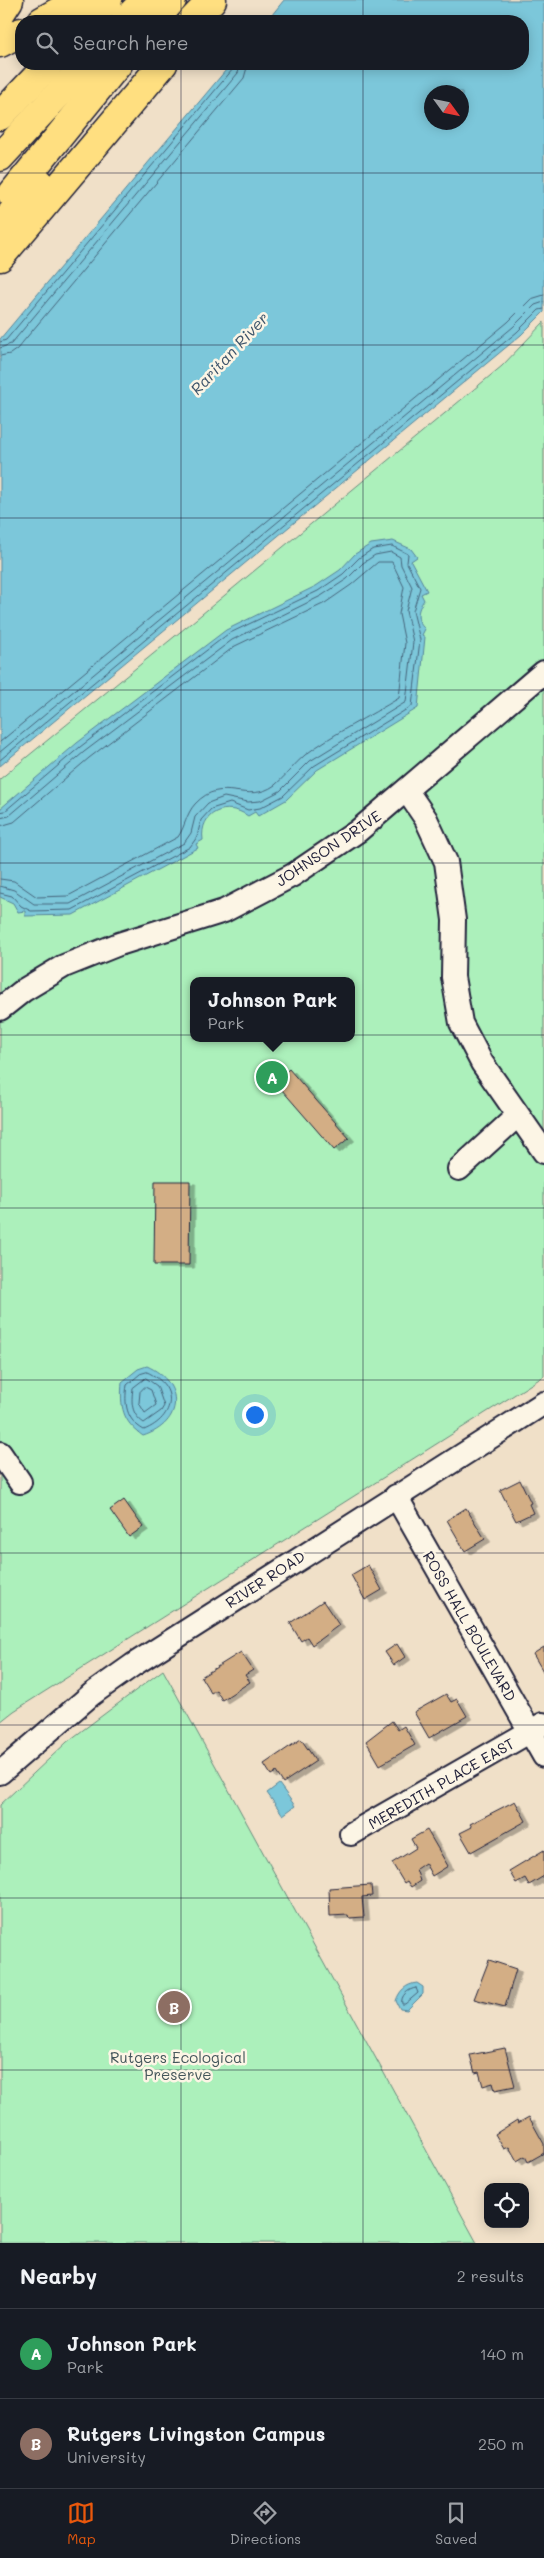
<!DOCTYPE html>
<html lang="en">
<head>
<meta charset="utf-8">
<style>
	:root { --surface:#171b24; --page:#242831; --text:#f1f3f6; --muted:#9ea1a6; --line:#363941; --accent:#ea580c }
	body { margin:0; font-family:Mali,sans-serif; background:var(--page); color:var(--text) }
	.controls { position:absolute; right:15px; bottom:15px; display:grid; overflow:hidden; border-radius:10px; box-shadow:0 2px 12px #0003 }
	.controls button { width:45px; height:45px; display:grid; place-items:center; padding:0; border:0; border-bottom:1px solid var(--line); background:var(--surface); color:var(--text); font:25px sans-serif }
	.compass { position:absolute; left:424px; top:85px; width:45px; height:45px; border-radius:50%; background:var(--surface); box-shadow:0 2px 12px #0003; rotate:123deg }
	.you { position:absolute; left:254px; top:1414px; width:18px; height:18px; margin:-12px; border:4px solid #fff; border-radius:50%; background:#1a73e8; box-shadow:0 0 0 8px #1a73e833 }
	.badge { display:grid; place-items:center; width:32px; height:32px; border-radius:50%; background:var(--accent); color:#fff; font-size:16px; font-weight:700 }
	.pin { position:absolute; translate:-50% -50%; border:2px solid #fff; box-shadow:0 1px 5px #0006 }
	.popup { position:absolute; left:190px; top:977px; width:165px; height:65px; box-sizing:border-box; display:grid; place-content:center; border-radius:10px; background:var(--surface); filter:drop-shadow(0 1px 4px #0005); font-size:16px; white-space:nowrap; color:var(--muted) }
	.popup b { font-size:19px; color:var(--text) }
	.popup::after { content:''; position:absolute; left:50%; top:100%; margin-left:-10px; border:10px solid transparent; border-top-color:var(--surface) }
	.list { margin:0; padding:0; list-style:none }
	h2 { display:flex; justify-content:space-between; align-items:center; height:65px; margin:0; padding:0 20px; font-size:21px }
	h2 small { font-size:16px; font-weight:400; color:var(--muted) }
	.list li { display:grid; grid-template-columns:32px 1fr auto; gap:15px; align-items:center; box-sizing:border-box; height:90px; padding:0 20px; border-top:1px solid var(--line) }
	.list b { display:block; font-size:19px; white-space:nowrap }
	.list p { margin:0; font-size:16px; white-space:nowrap; color:var(--muted) }
	.list em { font-size:16px; font-style:normal; color:var(--muted) }
	.icon { flex:none; width:28px; height:28px; fill:none; stroke:currentColor; stroke-width:2; stroke-linecap:round; stroke-linejoin:round }
	.map { position:relative; flex:none; width:544px; height:2243px; overflow:hidden }
	.search { position:absolute; background:var(--surface); box-shadow:0 2px 12px #0003; left:15px; right:15px; top:15px; height:55px; display:flex; align-items:center; gap:12px; box-sizing:border-box; padding:0 18px; border-radius:20px; color:var(--muted); font-size:19px }
	.sheet { height:245px; background:var(--surface) }
	nav { display:flex; justify-content:space-around; align-items:center; box-sizing:border-box; height:70px; border-top:1px solid var(--line); background:var(--surface); font-size:14px; color:var(--muted) }
	nav a { display:grid; justify-items:center; gap:2px }
	nav .on { color:var(--accent) }
	.map>svg:first-child { display:block }
	.green { fill:#acf0bb; stroke:#67897b; fill-rule:evenodd }
	.water { fill:#7bc7da; stroke:#57859a; fill-rule:evenodd }
	.lines { fill:none; stroke-linecap:round; stroke-linejoin:round }
	.shore { stroke:#46647b; stroke-width:1 }
	.building { fill:#d3ae85; stroke:#22223b; filter:url(#shadow) }
	.minor-casing { stroke:#22223b; stroke-width:26 }
	.highway-casing { stroke:#22223b; stroke-width:31 }
	.minor { stroke:#fcf5e5; stroke-width:22 }
	.highway { stroke:#ffdf80; stroke-width:28 }
	.grid { fill:none; stroke:#22223b; stroke-width:1; stroke-opacity:0.55 }
	.labels { text-anchor:middle; dominant-baseline:central; stroke-width:5; stroke-linejoin:round; paint-order:stroke }
	.street-label { font-size:15px; fill:#22223b; stroke:#fcf5e5 }
	.park-label { font-size:15px; fill:#44565b; stroke:#fcf5e5 }
	.water-label { font-size:16px; font-style:italic; fill:#3d546b; stroke:#fcf5e5 }
</style>
</head>
<body>
<div class="map">
<svg width="544" height="2243" viewBox="0 0 544 2243">
	<defs>
		<filter id="shadow"><feDropShadow dx="5.5" dy="3" stdDeviation="0" flood-color="#0004"/></filter>
	</defs>
	<rect width="100%" height="100%" fill="#f0e0c8"/>
	<filter id="ink" filterUnits="userSpaceOnUse"><feTurbulence type="fractalNoise" baseFrequency=".02" numOctaves="2"/><feDisplacementMap in="SourceGraphic" scale="10" xChannelSelector="R" yChannelSelector="G"/><feConvolveMatrix kernelMatrix="1 2 1 2 8 2 1 2 1" color-interpolation-filters="sRGB"/></filter>
	<g filter="url(#ink)">
		<g class="green">
			<path d="M544 322V1376L14 1711 0 1722V779L196 619 502 366ZM193 981H351V1038H193Z"/>
			<path d="M163 1670 459 2210 477 2243H0V1805L67 1742Z"/>
		</g>
		<g class="water">
			<path d="M284 0H544V312L521 335 0 766V339L231 64H523V21H267ZM462 92V122H432V92Z"/>
			<path d="M393 541 411 549 417 557 411 561 427 591 421 594 424 600C417 610 415 620 425 629L422 635 425 637 418 708 317 770 286 800 258 816 255 812 248 816C227 801 199 812 203 840L196 844 198 848 73 915 25 916V911L18 912 13 903 0 897V809L77 743 226 630 316 586 340 570 355 554 371 544Z"/>
			<path d="M147 1366C185 1383 184 1423 143 1436 122 1421 120 1407 122 1382L138 1369Z"/>
			<path d="M279 1784 295 1806 283 1815 267 1793Z"/>
			<path d="M417 1983 423 1987V1994L407 2010 400 2009 396 2001C399 1991 406 1984 417 1983Z"/>
		</g>
		<g class="lines">
			<g class="shore">
				<path d="M0 342 6 340 233 69 234 64"/>
				<path d="M0 348 11 344 238 73 241 64"/>
				<path d="M0 356 10 354 17 349 244 78 248 64"/>
				<path d="M0 742 508 322 531 299 544 295"/>
				<path d="M0 752 513 327 535 305 544 302"/>
				<path d="M0 760 517 332 539 310 544 309"/>
				<path d="M0 812 5 811 80 747 228 634 318 591 343 574 359 558 373 549 392 546 408 554 407 563 420 588 413 611 420 640 412 706 314 766 283 796 260 808 248 810 230 803 211 809 201 820 197 837 190 847 72 910 31 911 21 906 12 896 0 893"/>
				<path d="M0 818 9 816 84 752 232 640 321 596 347 579 363 563 375 555 391 552 400 557 401 565 412 587 406 611 413 642 406 702 310 761 280 791 260 801 248 802 224 797 208 803 195 817 191 833 184 843 70 904H34L14 890 0 886"/>
				<path d="M0 826 14 822 89 758 235 646 325 603 351 585 378 562H392L404 587 399 614 405 643 399 698C368 717 334 733 305 755 294 764 286 776 275 785 246 806 223 774 195 804 186 814 185 827 178 837L68 896 37 897 14 881 0 879"/>
				<path d="M147 1372C179 1386 176 1417 144 1430 126 1420 124 1404 127 1385L140 1374Z"/>
				<path d="M146 1378 157 1386 164 1406 161 1411 144 1423C131 1414 131 1403 133 1388Z"/>
				<path d="M145 1387 151 1390 156 1405 145 1413 139 1403 140 1392Z"/>
				<path d="M416 1988 418 1993 405 2004H402C400 1996 408 1989 416 1988Z"/>
			</g>
		</g>
		<g class="building">
			<path d="M289 1069 349 1138 334 1150 275 1082Z"/>
			<path d="M155 1181H190L189 1265H154Z"/>
			<path d="M520 1480 531 1503 529 1504 533 1513 516 1521 500 1490Z"/>
			<path d="M124 1500 143 1527 129 1537 110 1510Z"/>
			<path d="M466 1508 485 1539 465 1551 447 1520Z"/>
			<path d="M368 1565 382 1590 365 1600 351 1575Z"/>
			<path d="M323 1601 339 1625 312 1645 307 1637 301 1641 290 1623Z"/>
			<path d="M397 1644 405 1657 394 1665 385 1652Z"/>
			<path d="M544 1647V1673L533 1654Z"/>
			<path d="M241 1652 253 1670 245 1675 250 1682 222 1700 216 1690 211 1693 201 1677Z"/>
			<path d="M446 1694 451 1702 457 1699 467 1716 429 1738 414 1712Z"/>
			<path d="M392 1721 398 1730 404 1726 415 1745 380 1765 366 1741Z"/>
			<path d="M301 1739 316 1761 283 1783 276 1772 271 1775 264 1764Z"/>
			<path d="M515 1801 526 1821 471 1852 460 1833 472 1827 470 1824Z"/>
			<path d="M427 1830 448 1866 432 1876 425 1863 416 1869 420 1881 411 1887 407 1881 404 1883 392 1863 416 1848 411 1839Z"/>
			<path d="M544 1850V1876L529 1885 525 1878 516 1883 509 1871Z"/>
			<path d="M371 1885 372 1896 362 1897 364 1917 349 1918 348 1915 330 1916 329 1888Z"/>
			<path d="M489 1960 516 1969 505 2007 474 1999Z"/>
			<path d="M505 2048 515 2086 495 2090 493 2083 483 2086 479 2072 475 2073 470 2055Z"/>
			<path d="M529 2117 544 2144V2153L528 2162 525 2156 517 2161 509 2147 504 2149 495 2134 517 2120 518 2123Z"/>
		</g>
		<g class="lines">
			<defs>
				<g id="minor">
					<path d="M407 791 426 819 446 862 454 920 453 977 461 1023 482 1063 544 1152"/>
					<path d="M0 1009 24 990 64 966 119 944 224 911 293 875 358 831 544 672"/>
					<path d="M459 1169 517 1116"/>
					<path d="M0 1453 20 1482"/>
					<path d="M396 1496 544 1756"/>
					<path d="M0 1773 92 1694 133 1665 544 1403"/>
					<path d="M351 1834 543 1724"/>
				</g>
				<g id="highway">
					<path d="M0 14 9 0"/>
					<path d="M42 21 79 0"/>
					<path d="M88 21 108 0"/>
					<path d="M125 21 145 0"/>
					<path d="M154 21 172 0"/>
					<path d="M192 21 212 0"/>
					<path d="M0 43 21 32"/>
					<path d="M0 116 49 64"/>
					<path d="M0 157 86 64"/>
					<path d="M12 194 118 64"/>
					<path d="M0 226 40 183"/>
					<path d="M0 257 163 64"/>
				</g>
			</defs>
			<use href="#minor" class="minor-casing"/>
			<use href="#highway" class="highway-casing"/>
			<use href="#minor" class="minor"/>
			<use href="#highway" class="highway"/>
		</g>
	</g>
	<path class="grid" d="M181 0V21M363 0V21M181 64V2243M363 64V2243M0 173H544M0 345H544M0 518H544M0 690H544M0 863H544M0 1035H544M0 1208H544M0 1380H544M0 1553H544M0 1725H544M0 1898H544M0 2070H544"/>
	<g class="labels">
		<g class="street-label">
			<text transform="translate(328 848) rotate(-34)">JOHNSON DRIVE</text>
			<text transform="translate(265 1579) rotate(-33)">RIVER ROAD</text>
			<text transform="translate(470 1626) rotate(60)">ROSS HALL BOULEVARD</text>
			<text transform="translate(441 1783) rotate(-30)">MEREDITH PLACE EAST</text>
		</g>
		<g class="park-label">
			<text x="178" y="2057">Rutgers Ecological<tspan x="178" dy="17">Preserve</tspan></text>
		</g>
		<g class="water-label">
			<text transform="translate(229 353) rotate(-47)">Raritan River</text>
		</g>
	</g>
</svg>
<div class="controls">
<button><svg class="icon" aria-label="locate" viewBox="0 0 24 24"><circle cx="12" cy="12" r="6"/><path d="M12 2v4M12 18v4M2 12h4M18 12h4"/></svg></button>
</div>
<svg class="compass" viewBox="-18 -18 36 36"><path d="M0-13l5 13h-10z" fill="#e53935"/><path d="M0 13l5-13h-10z" fill="#9ea1a6"/></svg>
<div class="you"></div>
<div class="pin badge" style="left:272px;top:1077px;background:#2e9e5b">A</div>
<div class="popup"><b>Johnson Park</b>Park</div>
<div class="pin badge" style="left:174px;top:2007px;background:#8d6e63">B</div>
<div class="search"><svg class="icon" aria-label="search" viewBox="0 0 24 24"><circle cx="10" cy="10" r="6"/><path d="M15 15l6 6"/></svg>Search here</div>
</div>
<section class="sheet">
<h2>Nearby<small>2 results</small></h2>
<ul class="list">
<li><span class="badge" style="background:#2e9e5b">A</span><div><b>Johnson Park</b><p>Park</p></div><em>140 m</em></li>
<li><span class="badge" style="background:#8d6e63">B</span><div><b>Rutgers Livingston Campus</b><p>University</p></div><em>250 m</em></li>
</ul>
</section>
<nav>
<a class="on"><svg class="icon" aria-label="map" viewBox="0 0 24 24"><path d="M3 6l6-2 6 2 6-2v14l-6 2-6-2-6 2zM9 4v14M15 6v14"/></svg>Map</a>
<a><svg class="icon" aria-label="directions" viewBox="0 0 24 24"><path d="M12 3l9 9-9 9-9-9zM9 14v-3h6M13 9l2 2-2 2"/></svg>Directions</a>
<a><svg class="icon" aria-label="saved" viewBox="0 0 24 24"><path d="M7 4h10v16l-5-4-5 4z"/></svg>Saved</a>
</nav>
</body>
</html>
